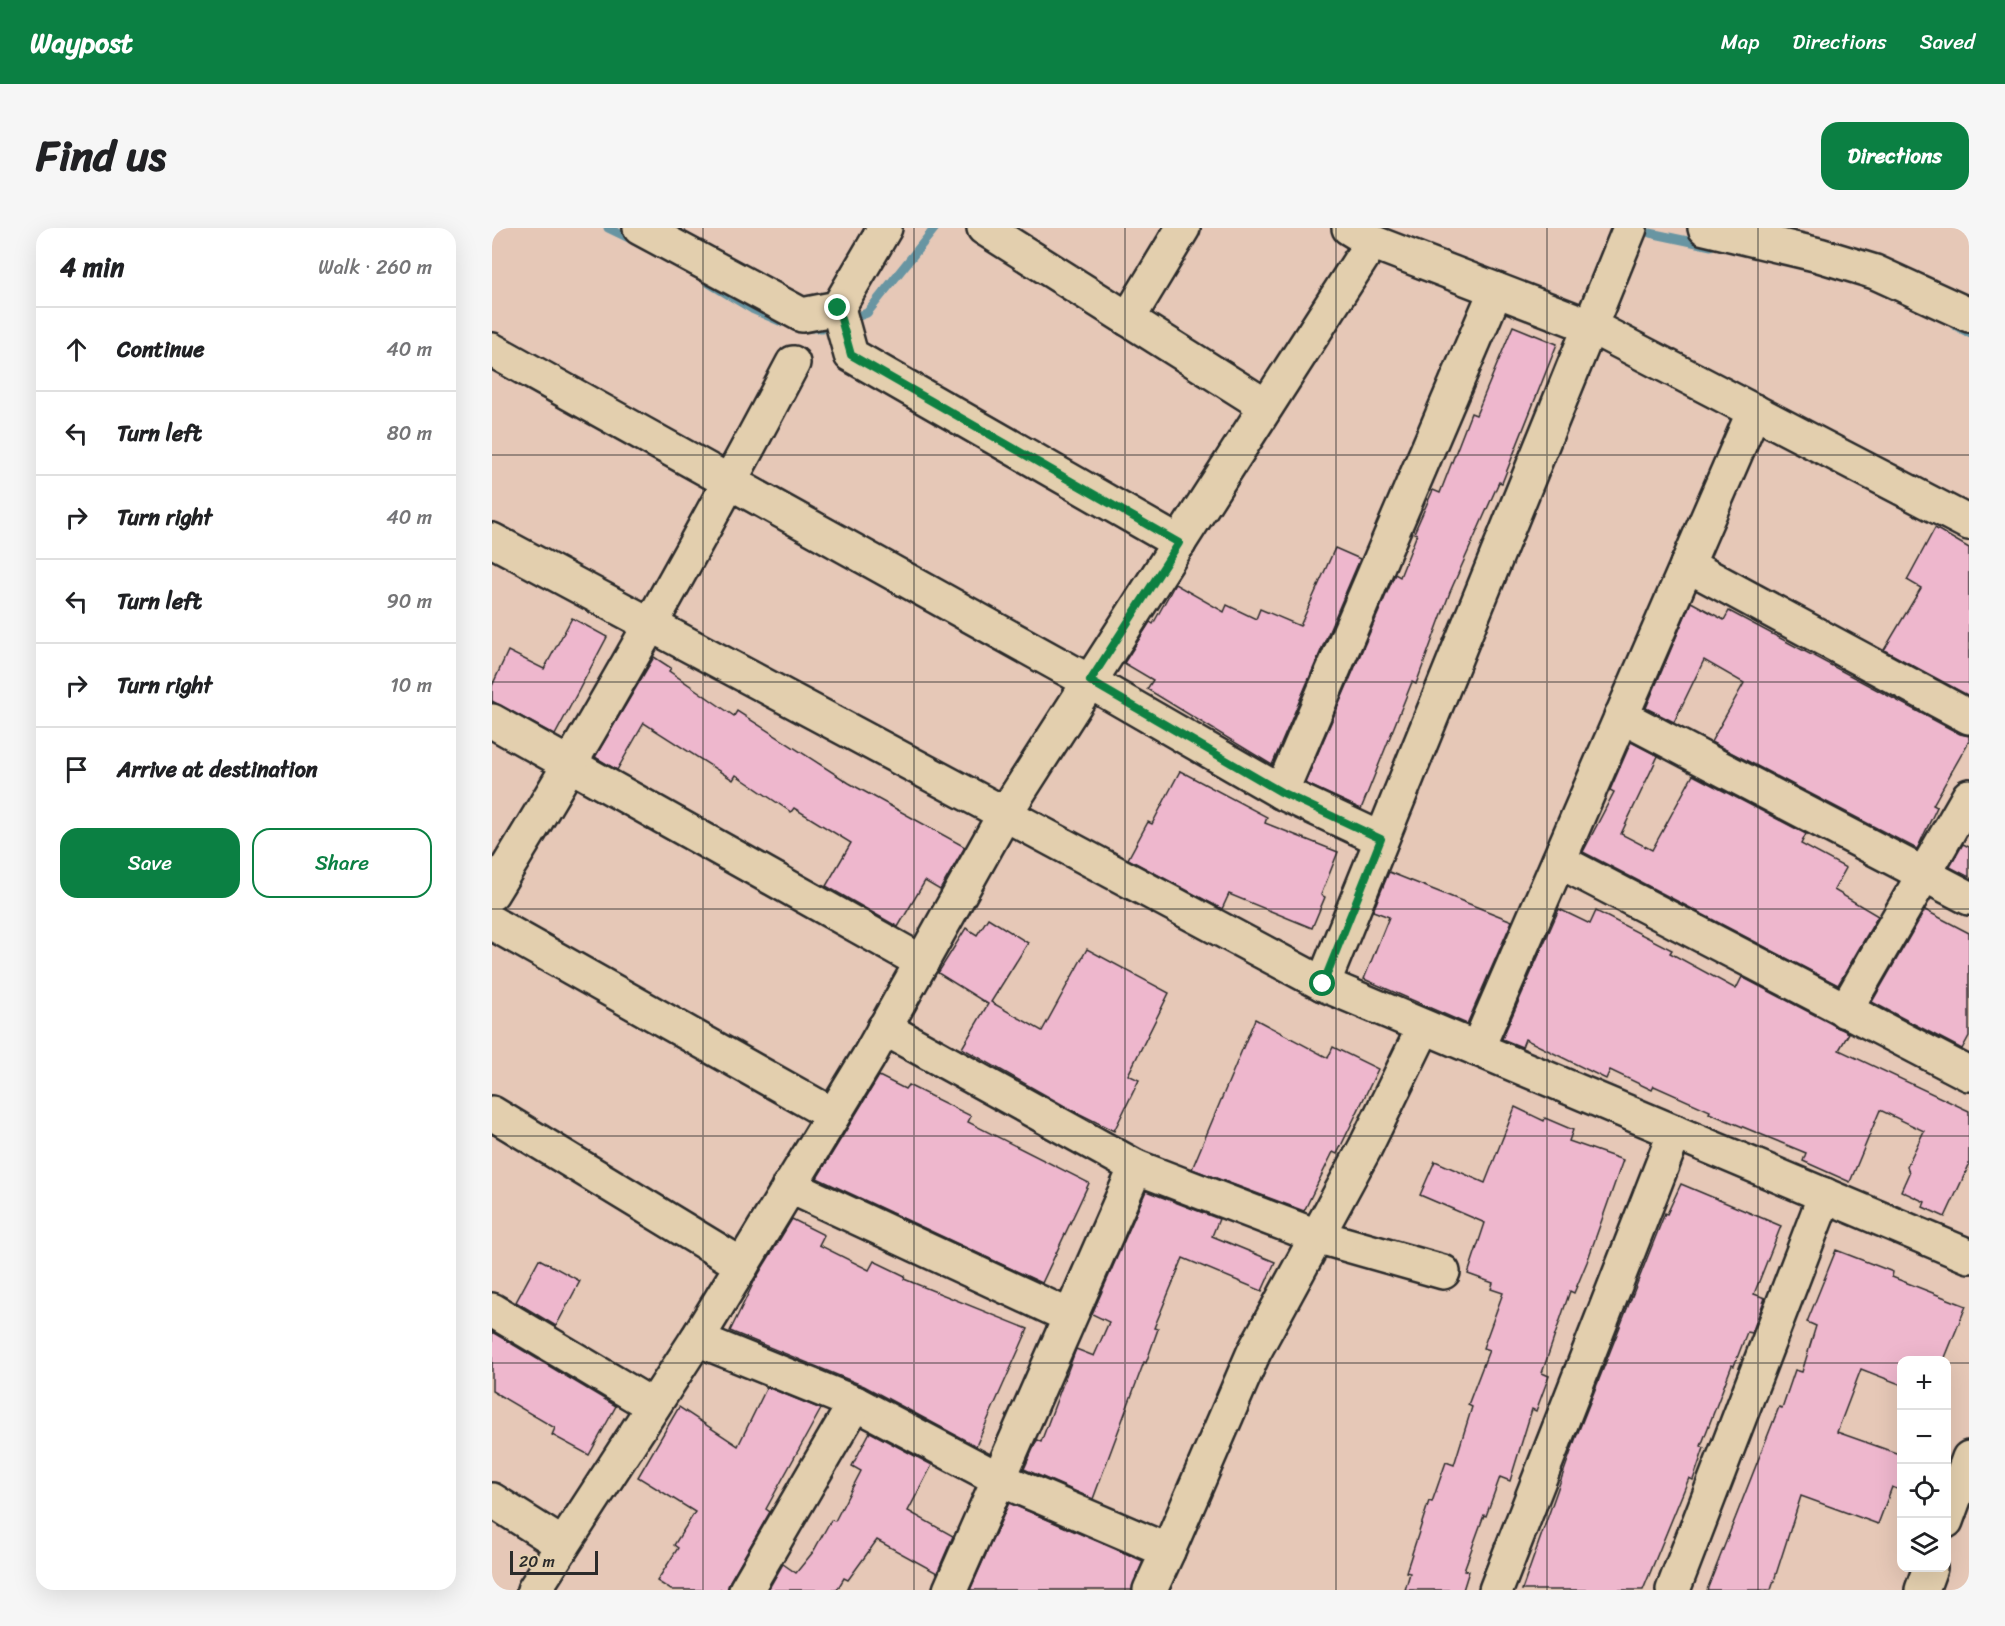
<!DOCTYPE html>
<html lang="en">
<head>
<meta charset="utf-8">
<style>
	:root { --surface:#fff; --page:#f6f6f6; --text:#202124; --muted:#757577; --line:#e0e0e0; --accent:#0b8043 }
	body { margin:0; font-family:Sriracha,sans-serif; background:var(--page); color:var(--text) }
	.controls { position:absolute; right:18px; bottom:18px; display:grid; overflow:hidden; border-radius:12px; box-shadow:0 6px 24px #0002 }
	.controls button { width:54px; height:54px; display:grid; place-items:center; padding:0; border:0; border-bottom:2px solid var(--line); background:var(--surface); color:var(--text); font:30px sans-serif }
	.scale { position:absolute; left:18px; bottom:15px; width:88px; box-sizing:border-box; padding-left:6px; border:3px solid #2b2b2b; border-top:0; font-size:16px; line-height:21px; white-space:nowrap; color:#2b2b2b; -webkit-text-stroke:4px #e3cfae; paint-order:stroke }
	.stop { position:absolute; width:18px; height:18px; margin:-14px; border:4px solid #0b8043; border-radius:50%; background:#fff }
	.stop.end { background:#0b8043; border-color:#fff; box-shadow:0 2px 6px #0008 }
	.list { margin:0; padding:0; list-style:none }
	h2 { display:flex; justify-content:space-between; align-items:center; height:78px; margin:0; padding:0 24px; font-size:26px }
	h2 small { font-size:20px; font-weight:400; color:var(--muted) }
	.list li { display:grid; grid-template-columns:39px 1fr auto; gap:18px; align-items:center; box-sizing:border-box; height:84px; padding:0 24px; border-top:2px solid var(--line) }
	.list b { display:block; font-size:22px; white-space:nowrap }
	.list em { font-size:20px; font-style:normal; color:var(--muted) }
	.actions { display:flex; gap:12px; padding:18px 24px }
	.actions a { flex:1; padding:14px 0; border:2px solid var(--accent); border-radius:18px; text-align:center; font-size:21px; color:var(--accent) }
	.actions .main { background:var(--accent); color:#fff }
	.icon { flex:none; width:33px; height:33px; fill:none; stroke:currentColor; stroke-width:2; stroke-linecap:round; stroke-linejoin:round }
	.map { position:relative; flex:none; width:1477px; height:1362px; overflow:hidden; border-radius:18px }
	header { display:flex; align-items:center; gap:36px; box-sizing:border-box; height:84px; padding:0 30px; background:var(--accent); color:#fff }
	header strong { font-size:28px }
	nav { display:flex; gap:33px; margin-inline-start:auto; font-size:21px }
	.intro { display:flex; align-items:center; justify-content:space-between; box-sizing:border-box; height:144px; padding:0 36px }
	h1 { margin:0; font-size:42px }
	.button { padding:15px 27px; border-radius:18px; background:var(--accent); color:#fff; font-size:21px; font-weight:700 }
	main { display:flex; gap:36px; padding:0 36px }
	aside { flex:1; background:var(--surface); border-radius:18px; box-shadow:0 6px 24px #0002 }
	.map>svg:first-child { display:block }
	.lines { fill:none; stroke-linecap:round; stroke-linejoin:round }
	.stream { stroke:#6895a2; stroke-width:9 }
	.building { fill:#eeb7cd; stroke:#2b2b2b; stroke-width:1.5 }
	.minor-casing { stroke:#2b2b2b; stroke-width:38 }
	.minor { stroke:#e3cfae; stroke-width:33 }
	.route { stroke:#0b8043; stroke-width:8 }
	.grid { fill:none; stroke:#2b2b2b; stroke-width:1.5; stroke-opacity:0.55 }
</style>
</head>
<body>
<header>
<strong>Waypost</strong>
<nav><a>Map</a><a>Directions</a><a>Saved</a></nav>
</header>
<div class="intro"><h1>Find us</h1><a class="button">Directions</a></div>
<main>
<aside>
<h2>4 min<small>Walk · 260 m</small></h2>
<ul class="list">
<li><svg class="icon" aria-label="ahead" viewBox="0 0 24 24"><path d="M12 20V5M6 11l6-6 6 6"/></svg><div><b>Continue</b></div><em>40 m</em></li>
<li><svg class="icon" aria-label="left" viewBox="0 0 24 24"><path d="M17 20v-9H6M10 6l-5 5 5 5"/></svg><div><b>Turn left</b></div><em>80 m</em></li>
<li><svg class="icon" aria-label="right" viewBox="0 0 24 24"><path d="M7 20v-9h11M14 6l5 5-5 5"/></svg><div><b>Turn right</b></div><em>40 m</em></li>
<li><svg class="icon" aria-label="left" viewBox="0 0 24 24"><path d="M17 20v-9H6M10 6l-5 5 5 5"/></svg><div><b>Turn left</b></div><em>90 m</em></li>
<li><svg class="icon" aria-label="right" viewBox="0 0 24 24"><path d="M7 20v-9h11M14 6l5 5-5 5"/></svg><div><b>Turn right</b></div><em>10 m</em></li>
<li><svg class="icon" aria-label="arrive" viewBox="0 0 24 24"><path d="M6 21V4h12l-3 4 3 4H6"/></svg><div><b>Arrive at destination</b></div></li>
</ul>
<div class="actions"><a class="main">Save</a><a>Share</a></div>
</aside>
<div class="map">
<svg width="1477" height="1362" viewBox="0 0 1477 1362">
	<rect width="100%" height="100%" fill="#e6c8b7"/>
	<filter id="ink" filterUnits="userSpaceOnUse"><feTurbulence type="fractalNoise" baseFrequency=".0167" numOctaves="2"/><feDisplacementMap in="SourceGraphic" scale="12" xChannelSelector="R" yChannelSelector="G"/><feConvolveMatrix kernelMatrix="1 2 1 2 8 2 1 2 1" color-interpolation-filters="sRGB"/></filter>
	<g filter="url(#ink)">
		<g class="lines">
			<g class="stream">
				<path d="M116 0 143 13"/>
				<path d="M1158 5 1219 18"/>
				<path d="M215 54 260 81 290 94"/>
				<path d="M1461 96 1477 105"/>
				<path d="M318 100H334L375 85 443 0"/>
			</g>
		</g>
		<g class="building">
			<path d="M1021 98 1065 116 1010 255 1007 254 958 364 924 456 920 454 869 581 813 555 903 346 908 349 925 306 922 305 941 262 948 265 979 185 984 187Z"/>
			<path d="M1443 300 1477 320V468L1392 422 1429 360 1415 352Z"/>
			<path d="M843 320 868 331 780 537 655 461 661 452 632 435 658 394 661 396 683 356 732 384 735 377 764 391 768 381 808 398Z"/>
			<path d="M1199 374 1232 392 1237 383 1468 506 1477 508V513L1441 577 1445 579 1425 621 1219 514 1252 455 1212 432 1182 494 1154 480Z"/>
			<path d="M80 390 115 409 63 507 0 473V458L16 423 52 441Z"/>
			<path d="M162 429 179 440 177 443 242 488 245 483 357 555 473 619 448 662 433 653 406 699 334 658 359 615 302 580 299 584 244 547 241 552 152 495 125 542 103 529Z"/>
			<path d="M1139 514 1166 528 1129 606 1160 622 1201 547 1314 606 1309 616 1354 640 1342 662 1386 688 1346 757 1091 624 1122 564 1118 562Z"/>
			<path d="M688 543 775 589 773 595 846 624 829 667 833 669 820 700 737 666 730 681 636 631 656 594 660 596Z"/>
			<path d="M1471 616 1477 619V649L1458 639Z"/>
			<path d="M897 644 1020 693 975 796 872 751 897 689 881 683Z"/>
			<path d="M1067 681 1098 696 1104 683 1180 722 1178 725 1244 761 1250 749 1357 805 1347 822 1477 883V937L1453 989 1431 979 1433 974 1409 963 1417 945 1415 938 1432 903 1388 882 1358 954 1311 933 1314 925 1217 885 1218 883 1162 858 1160 862 1118 842 1114 851 1033 811 1030 819 1010 811Z"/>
			<path d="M1433 682 1477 705V808L1470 821 1380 774Z"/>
			<path d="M496 690 536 715 499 774 550 803 595 721 677 765 636 847 647 852 622 903 578 881 470 820 496 776 446 745 474 700 485 707Z"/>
			<path d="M763 791 836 830 841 819 886 841 845 926 841 924 812 983 700 941Z"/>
			<path d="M387 848 413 861 416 857 479 888 476 894 597 955 550 1055 325 950Z"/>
			<path d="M1023 879 1052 893 1053 890 1081 902 1077 913 1131 932 1095 1034 1082 1065 1078 1063 1050 1145 1057 1148 1044 1183 1040 1181 1018 1253 1008 1249 994 1288 992 1287 972 1342 977 1343 971 1362H913L918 1345 914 1344 937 1273 940 1274 954 1234 962 1237 980 1179 976 1177 997 1122 991 1120 1011 1065 999 1061 1001 1055 976 1046 993 995 928 967 943 933 993 955Z"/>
			<path d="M1189 956 1289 998 1262 1066 1273 1070 1260 1105 1255 1104 1242 1138 1240 1137 1209 1218 1212 1220 1201 1252 1197 1250 1151 1362H1030L1083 1212 1173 985 1175 986Z"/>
			<path d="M654 963 727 991 720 1008 783 1034 770 1063 691 1030 662 1100 666 1101 654 1135 652 1134 601 1271 532 1241 545 1212 549 1214 584 1121 602 1128 617 1094 600 1086Z"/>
			<path d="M300 991 332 1007 327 1017 377 1042 382 1033 413 1048 412 1051 536 1101 484 1218 372 1158 238 1103 263 1052Z"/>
			<path d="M1344 1022 1401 1044 1400 1049 1474 1078 1452 1132H1410V1157L1369 1141 1345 1204 1410 1227V1263L1400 1259 1386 1296 1309 1268 1279 1362H1215L1287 1179 1290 1180 1303 1142 1310 1144 1324 1098 1315 1094Z"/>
			<path d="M47 1031 88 1053 64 1098 24 1074Z"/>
			<path d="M0 1104 124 1178 97 1227 60 1207 63 1200 0 1163Z"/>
			<path d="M275 1159 329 1181 274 1281 278 1284 238 1353 235 1362H179L165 1353 186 1320 182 1317 203 1284 146 1249 187 1179 246 1218Z"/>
			<path d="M378 1204 440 1237 416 1283 461 1308 445 1345 385 1312 356 1352 352 1350 345 1362H276L291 1336 304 1345 321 1324 339 1292 343 1293 369 1243 360 1238Z"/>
			<path d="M517 1275 651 1333 640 1362H478Z"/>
		</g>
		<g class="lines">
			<defs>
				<g id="minor">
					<path d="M148 0 310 87 346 80 393 0"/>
					<path d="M492 0 774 178"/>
					<path d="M1213 0 1327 27 1383 44 1477 87"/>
					<path d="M880 14 1098 98 1477 295"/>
					<path d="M346 80 359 127 687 315"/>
					<path d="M636 91 691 0"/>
					<path d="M0 122 598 454 789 564 889 611"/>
					<path d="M0 312 831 756 1477 1028"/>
					<path d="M1195 337 1477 489"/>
					<path d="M1129 488 1477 670"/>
					<path d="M0 493 430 734"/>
					<path d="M789 564 1004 62"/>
					<path d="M1067 633 1477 846"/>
					<path d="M0 665C107 492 206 315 301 135"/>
					<path d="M0 695 341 887"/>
					<path d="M831 756 1138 0"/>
					<path d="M1353 783 1477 568"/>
					<path d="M392 800 644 939 458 1362"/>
					<path d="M985 821 1262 183"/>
					<path d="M0 885 250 1037"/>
					<path d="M644 939 824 1008 951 1044"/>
					<path d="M297 958 577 1088"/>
					<path d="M0 1082 161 1178"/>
					<path d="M205 1111 363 1175 505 1250 676 1323 658 1362"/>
					<path d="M0 1272 71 1317"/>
					<path d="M1454 1293 1477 1230"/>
					<path d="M676 1323 762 1124 873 920 932 799"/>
					<path d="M42 1362 205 1111 376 830 512 587 880 14 857 0"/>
					<path d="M254 1362 363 1175"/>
					<path d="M1004 1362 1183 904"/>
					<path d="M1181 1362 1333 967"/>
					<path d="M1430 1362 1438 1340"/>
				</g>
			</defs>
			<use href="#minor" class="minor-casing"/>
			<use href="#minor" class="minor"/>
		</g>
	</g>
	<g class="lines" filter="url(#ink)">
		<path class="route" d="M346 80 359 127 687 315 598 453 789 564 889 611 831 756"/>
	</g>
	<path class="grid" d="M211 0V1362M422 0V1362M633 0V1362M844 0V1362M1055 0V1362M1266 0V1362M0 227H1477M0 454H1477M0 681H1477M0 908H1477M0 1135H1410M1454 1135H1477"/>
</svg>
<div class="controls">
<button>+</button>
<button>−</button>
<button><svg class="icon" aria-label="locate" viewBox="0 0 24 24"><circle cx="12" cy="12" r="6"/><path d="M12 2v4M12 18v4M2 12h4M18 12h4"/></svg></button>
<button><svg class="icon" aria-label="layers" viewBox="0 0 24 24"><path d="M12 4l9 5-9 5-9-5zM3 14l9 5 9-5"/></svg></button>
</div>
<div class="scale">20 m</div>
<div class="stop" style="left:831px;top:756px"></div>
<div class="stop end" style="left:346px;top:80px"></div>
</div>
</main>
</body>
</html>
